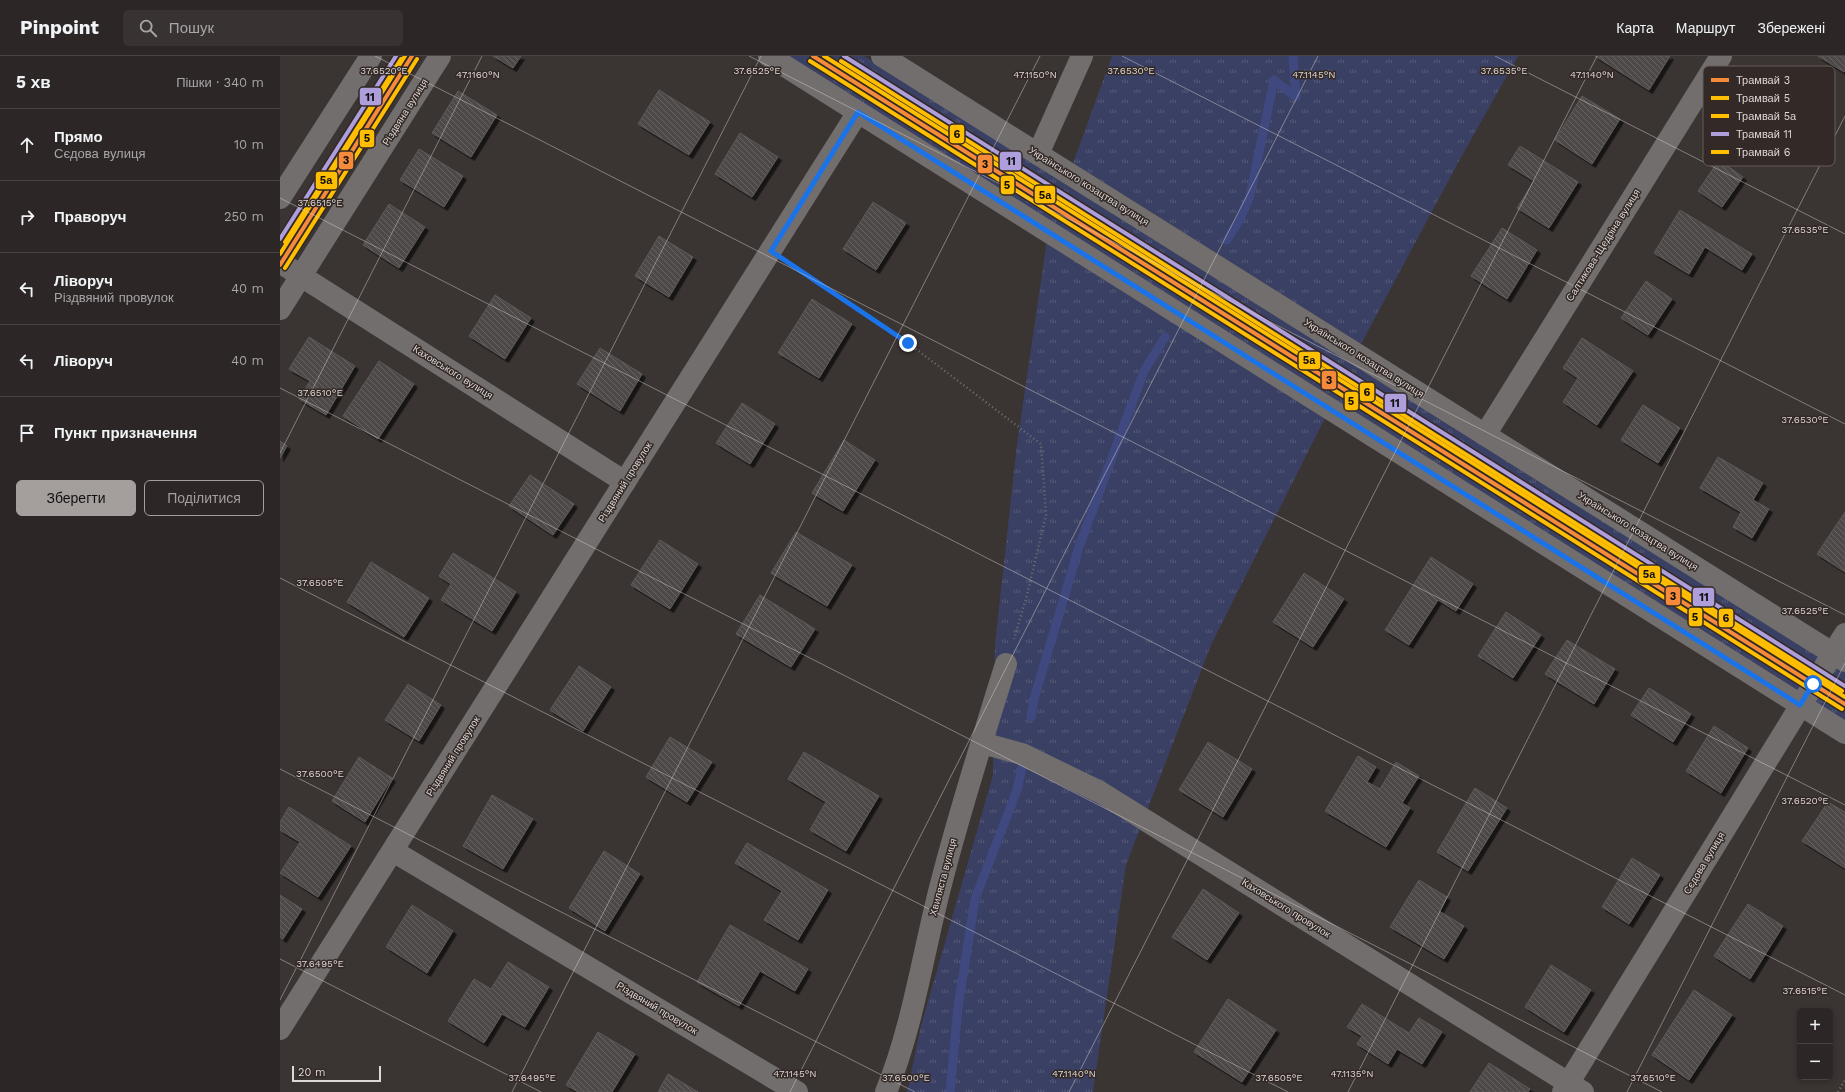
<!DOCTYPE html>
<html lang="uk">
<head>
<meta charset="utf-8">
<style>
	:root { --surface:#2c2726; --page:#383332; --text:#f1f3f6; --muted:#a6a5a7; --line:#484443; --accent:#a49e9c }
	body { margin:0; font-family:"Work Sans",sans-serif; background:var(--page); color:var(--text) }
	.controls { position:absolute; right:12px; bottom:12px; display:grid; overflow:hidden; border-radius:6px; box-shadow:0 2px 6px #0003 }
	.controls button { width:36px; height:36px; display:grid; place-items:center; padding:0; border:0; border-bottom:1px solid var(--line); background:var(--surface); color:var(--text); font:20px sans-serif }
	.scale { position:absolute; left:12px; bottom:10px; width:89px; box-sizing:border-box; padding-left:4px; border:2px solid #ddd7d5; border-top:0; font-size:11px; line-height:14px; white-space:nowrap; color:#ddd7d5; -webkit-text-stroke:3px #332926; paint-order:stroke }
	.stop { position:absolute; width:12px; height:12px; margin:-9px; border:3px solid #1a73e8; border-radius:50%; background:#fff }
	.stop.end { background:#1a73e8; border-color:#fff; box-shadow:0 1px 4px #0008 }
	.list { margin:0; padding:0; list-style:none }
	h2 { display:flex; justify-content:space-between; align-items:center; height:52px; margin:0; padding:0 16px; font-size:17px }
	h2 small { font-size:13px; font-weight:400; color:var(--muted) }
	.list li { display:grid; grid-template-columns:26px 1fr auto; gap:12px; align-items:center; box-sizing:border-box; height:72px; padding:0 16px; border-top:1px solid var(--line) }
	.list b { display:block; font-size:15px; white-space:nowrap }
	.list p { margin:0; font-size:13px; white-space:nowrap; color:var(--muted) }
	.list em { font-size:13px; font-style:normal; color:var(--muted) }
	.actions { display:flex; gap:8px; padding:12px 16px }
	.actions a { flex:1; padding:9px 0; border:1px solid var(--accent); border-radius:6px; text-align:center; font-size:14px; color:var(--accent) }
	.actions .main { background:var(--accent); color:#111 }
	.icon { flex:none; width:22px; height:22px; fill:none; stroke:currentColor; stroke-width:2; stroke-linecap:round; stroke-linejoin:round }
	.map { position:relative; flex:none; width:1565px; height:1036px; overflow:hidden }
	header { display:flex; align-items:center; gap:24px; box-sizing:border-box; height:56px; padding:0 20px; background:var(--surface); border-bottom:1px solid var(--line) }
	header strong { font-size:19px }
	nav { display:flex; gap:22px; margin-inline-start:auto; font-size:14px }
	.search { width:280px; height:36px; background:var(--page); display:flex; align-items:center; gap:10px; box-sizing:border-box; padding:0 14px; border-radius:6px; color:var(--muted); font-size:15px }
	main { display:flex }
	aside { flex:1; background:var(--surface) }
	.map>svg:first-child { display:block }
	.grass { fill:url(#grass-tufts) }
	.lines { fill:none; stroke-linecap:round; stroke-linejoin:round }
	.stream { stroke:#40497f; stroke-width:9 }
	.building { fill:url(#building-back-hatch); stroke:#5e5958; filter:url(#shadow) }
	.path { stroke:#716f6e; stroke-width:2.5; stroke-dasharray:1 3; stroke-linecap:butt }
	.minor { stroke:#716e6d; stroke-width:22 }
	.tertiary { stroke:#716e6d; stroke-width:22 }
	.tram-1-casing { stroke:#332926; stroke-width:7 }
	.tram-2-casing { stroke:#332926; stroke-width:7 }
	.tram-3-casing { stroke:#332926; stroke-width:7 }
	.tram-4-casing { stroke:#332926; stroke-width:7 }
	.tram-5-casing { stroke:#332926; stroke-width:7 }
	.tram-1 { stroke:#f68a3b; stroke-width:4 }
	.tram-2 { stroke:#ffbf00; stroke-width:4 }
	.tram-3 { stroke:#ffbf00; stroke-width:4 }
	.tram-4 { stroke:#ae9fdc; stroke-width:4 }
	.tram-5 { stroke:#ffbf00; stroke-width:4 }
	.route { stroke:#1a73e8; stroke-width:5 }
	.ticks { fill:none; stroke:#ddd7d5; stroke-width:1; stroke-opacity:0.45 }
	.labels { text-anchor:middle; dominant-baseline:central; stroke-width:3; stroke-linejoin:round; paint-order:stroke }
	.street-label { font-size:10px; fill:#ddd7d5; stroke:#332926 }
	.key { fill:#332926; stroke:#665d5b; stroke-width:1 }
	.key-label { font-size:11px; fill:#ddd7d5 }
	.ticks-label { font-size:10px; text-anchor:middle; fill:#ddd7d5; stroke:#332926; stroke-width:3; stroke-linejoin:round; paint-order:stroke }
	.line-badge { stroke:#332926; stroke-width:1.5 }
	.pale-badge-label { font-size:11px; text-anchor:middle; font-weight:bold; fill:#111 }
</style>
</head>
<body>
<header>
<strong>Pinpoint</strong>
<div class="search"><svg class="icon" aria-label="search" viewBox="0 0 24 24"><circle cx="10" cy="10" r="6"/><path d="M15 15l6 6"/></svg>Пошук</div>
<nav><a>Карта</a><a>Маршрут</a><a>Збережені</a></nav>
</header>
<main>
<aside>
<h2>5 хв<small>Пішки · 340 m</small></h2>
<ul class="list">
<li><svg class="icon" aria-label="ahead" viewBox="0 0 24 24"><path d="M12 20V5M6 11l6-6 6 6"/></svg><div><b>Прямо</b><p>Сєдова вулиця</p></div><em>10 m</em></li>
<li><svg class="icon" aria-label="right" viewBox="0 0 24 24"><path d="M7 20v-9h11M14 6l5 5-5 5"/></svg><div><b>Праворуч</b></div><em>250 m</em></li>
<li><svg class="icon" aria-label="left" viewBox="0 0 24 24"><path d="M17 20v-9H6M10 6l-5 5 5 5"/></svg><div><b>Ліворуч</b><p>Різдвяний провулок</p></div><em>40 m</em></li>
<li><svg class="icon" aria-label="left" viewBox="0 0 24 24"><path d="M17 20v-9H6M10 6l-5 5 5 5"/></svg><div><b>Ліворуч</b></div><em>40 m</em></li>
<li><svg class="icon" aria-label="arrive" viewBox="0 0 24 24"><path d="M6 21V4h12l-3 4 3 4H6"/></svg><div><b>Пункт призначення</b></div></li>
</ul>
<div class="actions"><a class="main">Зберегти</a><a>Поділитися</a></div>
</aside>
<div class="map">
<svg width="1565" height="1036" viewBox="0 0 1565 1036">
	<defs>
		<pattern id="grass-tufts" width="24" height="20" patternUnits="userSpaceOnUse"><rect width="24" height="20" fill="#3a4063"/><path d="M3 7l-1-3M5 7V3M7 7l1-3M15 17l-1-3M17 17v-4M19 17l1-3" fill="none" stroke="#565b78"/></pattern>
		<pattern id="building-back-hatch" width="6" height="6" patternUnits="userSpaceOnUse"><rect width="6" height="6" fill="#4e4948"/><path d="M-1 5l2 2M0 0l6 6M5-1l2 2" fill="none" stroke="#676262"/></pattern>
		<filter id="shadow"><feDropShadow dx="3.5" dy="3.5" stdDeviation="0" flood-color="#0009"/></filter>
	</defs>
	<rect width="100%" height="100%" fill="#3a3433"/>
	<g class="grass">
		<path d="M504 0H584L1541 601 1518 638Z"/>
		<path d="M832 0H1238L1179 105 1081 288 793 107Z"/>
		<path d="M767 184 1046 360 931 589 846 809 813 1036H627L641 970 713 719 715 589 737 388Z"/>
		<path d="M1558 610 1565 614V667L1534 648Z"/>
	</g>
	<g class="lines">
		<g class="stream">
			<path d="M947 184 961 161 970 140 994 24 1016 41 1013 0"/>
			<path d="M914 236 918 230"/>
			<path d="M751 661 754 643 799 491 864 315 885 281"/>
			<path d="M670 1036 678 951 695 843 737 734 742 711"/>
		</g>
	</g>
	<g class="building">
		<path d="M213 0H241L233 12Z"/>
		<path d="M1315 0H1390L1369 34Z"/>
		<path d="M1538 0H1565V15L1564 16Z"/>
		<path d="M379 34 430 66 409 99 358 68Z"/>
		<path d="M178 35 217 59 191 101 152 77Z"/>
		<path d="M1302 40 1340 63 1312 108 1275 84Z"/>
		<path d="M460 77 498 101 472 141 435 118Z"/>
		<path d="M1240 90 1298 126 1269 172 1237 152 1254 125 1228 109Z"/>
		<path d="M139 93 183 120 164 151 120 124Z"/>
		<path d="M1439 104 1463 121 1442 151 1418 135Z"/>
		<path d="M593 146 626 167 596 214 563 193Z"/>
		<path d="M109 148 145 171 119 212 83 189Z"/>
		<path d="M1400 154 1472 198 1462 214 1425 191 1409 218 1374 197Z"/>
		<path d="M1222 172 1257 194 1227 243 1191 220Z"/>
		<path d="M379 180 413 201 389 241 355 220Z"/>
		<path d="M1366 225 1392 243 1368 279 1341 262Z"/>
		<path d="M215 239 251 262 225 303 189 280Z"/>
		<path d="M532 243 572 268 539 322 498 297Z"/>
		<path d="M29 281 75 310 46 359 19 343 30 325 9 313Z"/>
		<path d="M1302 282 1353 315 1317 369 1283 346 1298 322 1283 312Z"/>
		<path d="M320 292 362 318 340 355 297 328Z"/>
		<path d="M99 305 134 328 98 383 63 360Z"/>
		<path d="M462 347 495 368 470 408 436 387Z"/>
		<path d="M1363 349 1400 372 1378 407 1341 384Z"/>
		<path d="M564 384 595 404 563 455 532 437Z"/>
		<path d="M0 385 7 390 0 402Z"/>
		<path d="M1438 401 1483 427 1473 444 1489 453 1472 482 1453 471 1461 456 1420 432Z"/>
		<path d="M250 419 294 448 273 479 229 450Z"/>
		<path d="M1565 456V516L1537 498Z"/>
		<path d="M516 476 572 509 547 550 491 517Z"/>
		<path d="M380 484 418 508 390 553 351 529Z"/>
		<path d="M173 497 236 536 212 575 161 544 171 528 159 520Z"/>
		<path d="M1151 501 1193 528 1176 555 1158 544 1129 589 1105 574Z"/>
		<path d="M91 506 149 542 124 581 67 546Z"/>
		<path d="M1024 517 1064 543 1033 591 993 566Z"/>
		<path d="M480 539 535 573 511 611 456 578Z"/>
		<path d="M1226 556 1261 579 1233 622 1198 600Z"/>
		<path d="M1287 584 1335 613 1314 648 1265 618Z"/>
		<path d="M299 610 331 631 303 675 270 654Z"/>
		<path d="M128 628 161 649 139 685 105 664Z"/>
		<path d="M1369 632 1411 658 1393 686 1351 659Z"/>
		<path d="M1434 670 1468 692 1441 737 1406 715Z"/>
		<path d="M390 681 432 706 407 746 366 721Z"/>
		<path d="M928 686 972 713 943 761 899 734Z"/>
		<path d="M524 696 599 740 566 795 530 774 546 746 508 723Z"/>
		<path d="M1078 700 1096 711 1087 726 1100 733 1116 706 1139 720 1122 747 1130 752 1106 791 1045 755Z"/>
		<path d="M79 701 112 722 85 766 52 745Z"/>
		<path d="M1195 732 1227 752 1188 815 1157 796Z"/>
		<path d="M212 739 253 763 223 813 183 790Z"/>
		<path d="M1548 746 1565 756V812L1522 785Z"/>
		<path d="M9 751 71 790 38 841 0 817 20 786 0 774V766Z"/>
		<path d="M467 787 548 834 518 884 484 864 502 835 455 807Z"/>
		<path d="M324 795 360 818 325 875 289 852Z"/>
		<path d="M1352 802 1380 819 1349 868 1322 851Z"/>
		<path d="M1139 824 1167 841 1159 855 1184 870 1164 903 1110 871Z"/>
		<path d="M923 833 959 857 927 904 892 881Z"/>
		<path d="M0 839 22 853 3 883 0 881Z"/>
		<path d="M1468 848 1503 870 1470 923 1434 900Z"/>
		<path d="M132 849 173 875 147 917 106 891Z"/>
		<path d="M450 869 528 913 515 935 480 915 459 950 417 926Z"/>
		<path d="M228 906 269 931 245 971 222 958 204 987 168 965 194 923 211 933Z"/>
		<path d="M1271 909 1311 934 1284 976 1245 951Z"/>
		<path d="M1414 934 1452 959 1409 1024 1372 999Z"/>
		<path d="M948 943 996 974 962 1026 914 996Z"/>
		<path d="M1082 948 1129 977 1139 962 1162 976 1142 1008 1117 993 1108 1008 1077 988 1082 980 1067 971Z"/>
		<path d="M318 976 355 998 332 1036H298L286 1029Z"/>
		<path d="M1209 1007 1250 1033 1248 1036H1190Z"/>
		<path d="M388 1018 418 1036H378Z"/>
	</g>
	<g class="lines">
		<g class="path">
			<path d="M513 210 628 287 761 388 766 459 747 539 734 583"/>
			<path d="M1558 1036 1565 1024"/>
		</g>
		<g class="minor">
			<path d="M758 98 802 0"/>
			<path d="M21 220 345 426"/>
			<path d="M1205 379 1441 0"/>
			<path d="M1553 597 1565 578"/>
			<path d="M702 687 742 698 820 736 1303 1036"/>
			<path d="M113 795 517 1036"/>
			<path d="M0 973 578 56"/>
			<path d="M606 1036C633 970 643 897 661 828 680 754 703 681 726 608"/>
			<path d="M1283 1036 1521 649"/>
		</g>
		<g class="tertiary">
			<path d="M489 0 1565 677"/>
			<path d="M602 0 1565 605"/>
			<path d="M0 142 91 0"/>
			<path d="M0 206 21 220"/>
			<path d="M0 253 160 0"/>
			<path d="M1521 649 1553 597"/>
		</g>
		<defs>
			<g id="tram-1">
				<path d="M533 0 1565 648"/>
				<path d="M0 209 132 0"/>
			</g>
			<g id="tram-2">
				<path d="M530 5 1562 653"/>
				<path d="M5 212 137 3"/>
			</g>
			<g id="tram-3">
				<path d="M544 0 1565 641"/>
				<path d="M0 198 125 0"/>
			</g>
			<g id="tram-4">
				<path d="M564 0 1565 630"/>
				<path d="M0 183 116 0"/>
			</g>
			<g id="tram-5">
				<path d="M561 5 1562 635"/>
				<path d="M5 186 121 3"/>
			</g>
		</defs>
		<use href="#tram-1" class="tram-1-casing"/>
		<use href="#tram-2" class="tram-2-casing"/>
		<use href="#tram-3" class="tram-3-casing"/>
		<use href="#tram-4" class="tram-4-casing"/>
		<use href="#tram-5" class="tram-5-casing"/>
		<use href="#tram-1" class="tram-1"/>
		<use href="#tram-2" class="tram-2"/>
		<use href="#tram-3" class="tram-3"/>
		<use href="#tram-4" class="tram-4"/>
		<use href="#tram-5" class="tram-5"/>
	</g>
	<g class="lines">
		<path class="route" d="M628 287 491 195 578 56 1520 649 1533 628"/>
	</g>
	<path class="ticks" d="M95 0 1565 749M469 0 1565 559M842 0 1565 368M1215 0 1565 178M0 142 1565 939M0 332 1382 1036M0 397 202 0M0 522 1008 1036M0 713 635 1036M0 903 261 1036M0 944 481 0M232 1036 760 0M510 1036 1038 0M789 1036 1317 0M1068 1036 1565 60M1347 1036 1565 607"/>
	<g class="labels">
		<g class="street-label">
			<text transform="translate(125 56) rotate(-58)">Різдвяна вулиця</text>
			<text transform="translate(809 130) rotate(32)">Українського козацтва вулиця</text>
			<text transform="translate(1323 189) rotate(-58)">Салтикова-Щедріна вулиця</text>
			<text transform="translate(1084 302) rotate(32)">Українського козацтва вулиця</text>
			<text transform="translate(173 316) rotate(32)">Каховського вулиця</text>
			<text transform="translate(345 426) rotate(-58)">Різдвяний провулок</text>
			<text transform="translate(1358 475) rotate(32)">Українського козацтва вулиця</text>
			<text transform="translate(173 700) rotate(-58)">Різдвяний провулок</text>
			<text transform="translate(1424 807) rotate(-59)">Сєдова вулиця</text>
			<text transform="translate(663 821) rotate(-75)">Хвиляста вулиця</text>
			<text transform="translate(1006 852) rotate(32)">Каховського провулок</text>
			<text transform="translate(377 952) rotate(31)">Різдвяний провулок</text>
		</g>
	</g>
	<rect x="1423" y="10" width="132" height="100" rx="6" class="key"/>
	<rect x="1431" y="22" width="18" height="4" fill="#f68a3b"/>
	<rect x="1431" y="40" width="18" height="4" fill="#ffbf00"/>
	<rect x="1431" y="58" width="18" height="4" fill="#ffbf00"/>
	<rect x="1431" y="76" width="18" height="4" fill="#ae9fdc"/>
	<rect x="1431" y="94" width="18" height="4" fill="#ffbf00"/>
	<g class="key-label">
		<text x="1456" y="28">Трамвай 3</text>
		<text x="1456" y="46">Трамвай 5</text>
		<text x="1456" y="64">Трамвай 5а</text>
		<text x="1456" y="82">Трамвай 11</text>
		<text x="1456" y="100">Трамвай 6</text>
	</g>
	<g class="ticks-label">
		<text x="104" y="18">37.6520°E</text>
		<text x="477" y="18">37.6525°E</text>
		<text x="851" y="18">37.6530°E</text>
		<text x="1224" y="18">37.6535°E</text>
		<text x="198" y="22">47.1160°N</text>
		<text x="755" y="22">47.1150°N</text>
		<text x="1034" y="22">47.1145°N</text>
		<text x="1312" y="22">47.1140°N</text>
		<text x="40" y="150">37.6515°E</text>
		<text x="1525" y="177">37.6535°E</text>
		<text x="40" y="340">37.6510°E</text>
		<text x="1525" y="367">37.6530°E</text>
		<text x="40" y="530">37.6505°E</text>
		<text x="1525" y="558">37.6525°E</text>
		<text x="40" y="721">37.6500°E</text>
		<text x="1525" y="748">37.6520°E</text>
		<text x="40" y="911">37.6495°E</text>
		<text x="1525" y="938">37.6515°E</text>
		<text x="515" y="1021">47.1145°N</text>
		<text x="794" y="1021">47.1140°N</text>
		<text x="1072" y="1021">47.1135°N</text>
		<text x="252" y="1025">37.6495°E</text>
		<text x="626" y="1025">37.6500°E</text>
		<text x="999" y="1025">37.6505°E</text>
		<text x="1373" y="1025">37.6510°E</text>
	</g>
	<g class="line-badge">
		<rect x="79" y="31" width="23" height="19" rx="4" fill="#ae9fdc"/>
		<rect x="669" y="68" width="16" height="20" rx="4" fill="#ffbf00"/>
		<rect x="79" y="73" width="16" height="19" rx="4" fill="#ffbf00"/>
		<rect x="58" y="95" width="16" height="19" rx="4" fill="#f68a3b"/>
		<rect x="719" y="95" width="23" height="20" rx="4" fill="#ae9fdc"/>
		<rect x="697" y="98" width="16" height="20" rx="4" fill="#f68a3b"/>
		<rect x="35" y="115" width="23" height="19" rx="4" fill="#ffbf00"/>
		<rect x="720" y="119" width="15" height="20" rx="4" fill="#ffbf00"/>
		<rect x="754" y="129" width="22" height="19" rx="4" fill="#ffbf00"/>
		<rect x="1018" y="295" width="23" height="19" rx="4" fill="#ffbf00"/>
		<rect x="1041" y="314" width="16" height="20" rx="4" fill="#f68a3b"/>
		<rect x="1079" y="326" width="16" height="20" rx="4" fill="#ffbf00"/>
		<rect x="1064" y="335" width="15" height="20" rx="4" fill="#ffbf00"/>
		<rect x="1104" y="337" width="23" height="20" rx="4" fill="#ae9fdc"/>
		<rect x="1358" y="509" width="23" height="19" rx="4" fill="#ffbf00"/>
		<rect x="1385" y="530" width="16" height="20" rx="4" fill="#f68a3b"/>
		<rect x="1412" y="531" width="23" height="20" rx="4" fill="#ae9fdc"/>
		<rect x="1408" y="551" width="15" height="20" rx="4" fill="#ffbf00"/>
		<rect x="1438" y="552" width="16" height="20" rx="4" fill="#ffbf00"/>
	</g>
	<g class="pale-badge-label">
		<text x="90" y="45">11</text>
		<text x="677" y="82">6</text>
		<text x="87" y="86">5</text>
		<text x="66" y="108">3</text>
		<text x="731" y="109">11</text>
		<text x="705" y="112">3</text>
		<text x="46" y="128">5а</text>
		<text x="727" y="133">5</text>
		<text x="765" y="143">5а</text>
		<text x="1029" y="308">5а</text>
		<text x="1049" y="328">3</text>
		<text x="1087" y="340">6</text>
		<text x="1071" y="349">5</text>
		<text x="1115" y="351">11</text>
		<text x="1369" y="522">5а</text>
		<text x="1393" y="544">3</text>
		<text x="1424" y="545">11</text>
		<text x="1415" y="565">5</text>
		<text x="1446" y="566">6</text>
	</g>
</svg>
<div class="controls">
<button>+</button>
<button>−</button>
</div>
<div class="scale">20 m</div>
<div class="stop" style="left:1533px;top:628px"></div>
<div class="stop end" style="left:628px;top:287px"></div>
</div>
</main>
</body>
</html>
